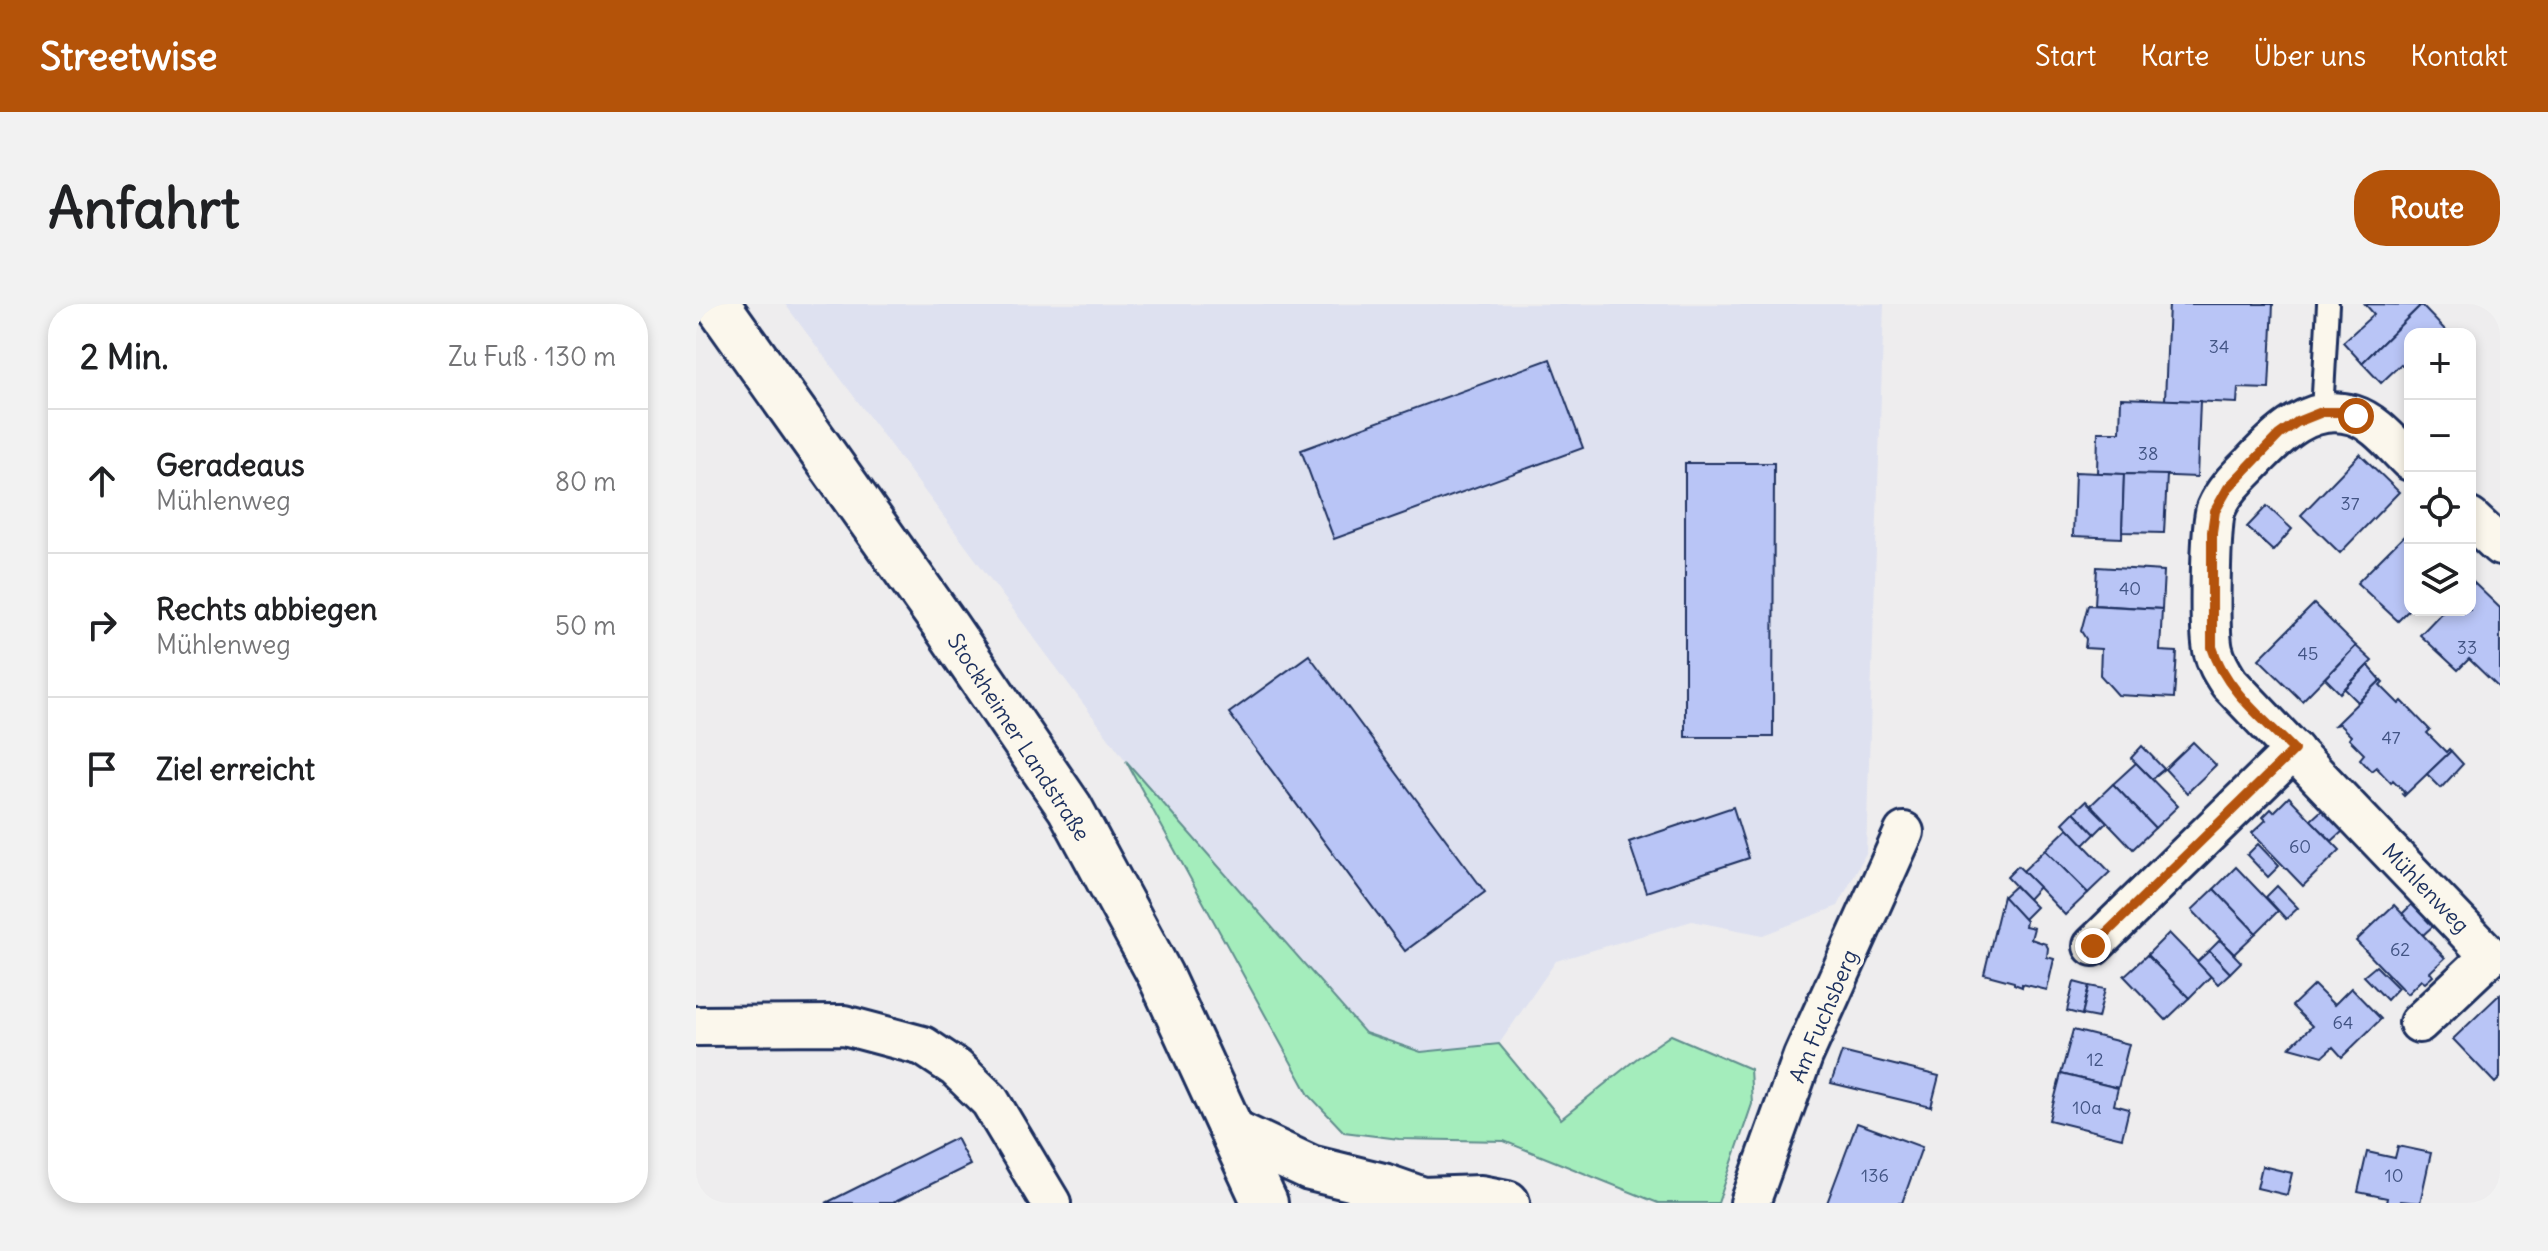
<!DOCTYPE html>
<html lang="de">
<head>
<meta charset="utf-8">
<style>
	:root { --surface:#fff; --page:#f2f2f2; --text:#202124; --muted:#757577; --line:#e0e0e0; --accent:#b45309 }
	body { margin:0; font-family:Delius,sans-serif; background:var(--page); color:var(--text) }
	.controls { position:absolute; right:24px; top:24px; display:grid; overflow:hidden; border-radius:16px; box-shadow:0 4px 12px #0003 }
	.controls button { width:72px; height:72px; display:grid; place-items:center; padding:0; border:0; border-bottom:2px solid var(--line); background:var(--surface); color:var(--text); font:40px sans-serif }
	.stop { position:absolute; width:24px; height:24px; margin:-18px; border:6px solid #b45309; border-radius:50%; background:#fff }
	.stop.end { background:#b45309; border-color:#fff; box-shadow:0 2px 8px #0008 }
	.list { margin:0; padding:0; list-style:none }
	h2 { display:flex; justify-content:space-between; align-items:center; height:104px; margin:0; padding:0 32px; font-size:34px }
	h2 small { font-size:26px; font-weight:400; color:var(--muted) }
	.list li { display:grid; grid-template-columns:52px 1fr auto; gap:24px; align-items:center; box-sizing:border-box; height:144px; padding:0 32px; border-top:2px solid var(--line) }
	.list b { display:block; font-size:30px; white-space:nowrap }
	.list p { margin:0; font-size:26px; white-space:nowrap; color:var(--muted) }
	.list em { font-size:26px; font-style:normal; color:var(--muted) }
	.icon { flex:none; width:44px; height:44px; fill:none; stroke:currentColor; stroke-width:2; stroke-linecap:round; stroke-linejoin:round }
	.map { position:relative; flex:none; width:1804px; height:899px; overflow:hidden; border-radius:32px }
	header { display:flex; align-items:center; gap:48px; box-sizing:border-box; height:112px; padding:0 40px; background:var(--accent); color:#fff }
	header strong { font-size:38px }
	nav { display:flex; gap:44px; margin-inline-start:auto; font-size:28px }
	.intro { display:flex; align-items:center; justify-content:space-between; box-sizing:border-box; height:192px; padding:0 48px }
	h1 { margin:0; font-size:56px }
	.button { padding:20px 36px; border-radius:32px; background:var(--accent); color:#fff; font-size:28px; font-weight:700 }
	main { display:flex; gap:48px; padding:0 48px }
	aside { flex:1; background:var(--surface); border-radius:32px; box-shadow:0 4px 12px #0003 }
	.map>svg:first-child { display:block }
	.built { fill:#dee1f0 }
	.green { fill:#a4edbc; stroke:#608e8d; stroke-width:2 }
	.building { fill:#b9c5f6; stroke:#1b2f5e; stroke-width:2 }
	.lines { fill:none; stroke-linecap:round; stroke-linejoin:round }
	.lane-casing { stroke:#1b2f5e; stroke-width:26 }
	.street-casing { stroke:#1b2f5e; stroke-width:44 }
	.secondary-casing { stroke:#1b2f5e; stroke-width:50 }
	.lane { stroke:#fbf7ec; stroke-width:20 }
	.street { stroke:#fbf7ec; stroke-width:38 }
	.secondary { stroke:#fbf7ec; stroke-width:44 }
	.route { stroke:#b45309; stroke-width:10 }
	.labels { text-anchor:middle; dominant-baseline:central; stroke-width:7; stroke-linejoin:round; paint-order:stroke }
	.number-label { font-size:18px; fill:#425484 }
	.street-label { font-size:22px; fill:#1b2f5e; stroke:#fbf7ec }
</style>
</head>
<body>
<header>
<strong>Streetwise</strong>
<nav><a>Start</a><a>Karte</a><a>Über uns</a><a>Kontakt</a></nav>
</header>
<div class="intro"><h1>Anfahrt</h1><a class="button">Route</a></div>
<main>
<aside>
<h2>2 Min.<small>Zu Fuß · 130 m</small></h2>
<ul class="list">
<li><svg class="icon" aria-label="ahead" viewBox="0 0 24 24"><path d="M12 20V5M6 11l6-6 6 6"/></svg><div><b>Geradeaus</b><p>Mühlenweg</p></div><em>80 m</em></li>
<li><svg class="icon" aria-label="right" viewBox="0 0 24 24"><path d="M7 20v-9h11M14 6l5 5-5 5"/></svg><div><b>Rechts abbiegen</b><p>Mühlenweg</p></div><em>50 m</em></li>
<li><svg class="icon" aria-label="arrive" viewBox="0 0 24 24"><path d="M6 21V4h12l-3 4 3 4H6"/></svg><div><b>Ziel erreicht</b></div></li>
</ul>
</aside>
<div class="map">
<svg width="1804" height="899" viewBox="0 0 1804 899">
	<rect width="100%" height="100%" fill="#eeedee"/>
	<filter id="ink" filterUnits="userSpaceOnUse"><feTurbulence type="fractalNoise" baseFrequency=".0125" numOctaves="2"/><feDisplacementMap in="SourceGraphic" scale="16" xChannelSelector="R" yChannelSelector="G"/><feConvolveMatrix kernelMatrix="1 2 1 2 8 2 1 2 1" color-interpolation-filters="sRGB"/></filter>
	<g filter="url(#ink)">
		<path class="built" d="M89 0H1188L1170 549 1142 602 1067 631 996 617 860 657 803 740 725 748 669 729 430 457Z"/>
		<path class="green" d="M430 457 669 729 725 748 803 740 865 815 940 755 975 731 1054 765 1056 800 1022 899H962L808 837 703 835 648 828 613 791Z"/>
		<g class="building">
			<path d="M1473 0H1577L1573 85 1542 84 1541 99 1469 96Z"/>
			<path d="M1669 0 1725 1 1666 59 1647 38 1678 10Z"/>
			<path d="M1725 1 1753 30H1714V70L1705 60 1685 79 1666 59Z"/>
			<path d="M854 55 887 144 638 235 605 146Z"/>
			<path d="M1425 94 1504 97 1501 173 1401 169 1402 128H1424Z"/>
			<path d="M1664 150 1703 188 1644 249 1605 211Z"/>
			<path d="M989 159H1078L1077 433H989Z"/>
			<path d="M1379 168 1428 170 1426 234 1377 232Z"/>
			<path d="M1428 170 1471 171 1468 229 1426 228Z"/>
			<path d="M1571 202 1596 225 1577 247 1551 223Z"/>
			<path d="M1714 226V305L1702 317 1661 279Z"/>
			<path d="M1401 263 1468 267 1466 305 1399 301Z"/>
			<path d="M1776 277 1804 304V385L1773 355 1762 366 1724 331 1748 306H1774V279Z"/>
			<path d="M1618 300 1660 342 1606 397 1563 355Z"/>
			<path d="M1392 301 1466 305 1464 347 1481 348 1478 394 1422 391 1404 371 1405 345 1389 344 1390 335 1385 327Z"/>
			<path d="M1660 342 1676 357 1644 389 1629 374Z"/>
			<path d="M613 351 789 588 709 647 533 409Z"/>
			<path d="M1672 361 1685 376 1662 398 1649 385Z"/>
			<path d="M1685 376 1687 378 1684 381 1703 400 1706 397 1734 426 1731 429 1750 448 1753 445 1755 447 1708 492 1706 490 1709 488 1697 476 1695 479 1680 463 1675 467 1664 455 1668 450 1653 435 1655 432 1643 420 1639 421Z"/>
			<path d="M1497 438 1520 461 1491 489 1469 465Z"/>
			<path d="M1446 442 1468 465 1456 475 1435 454Z"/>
			<path d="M1755 447 1767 460 1745 484 1731 470Z"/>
			<path d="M1440 459 1482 502 1459 524 1417 480Z"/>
			<path d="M1417 480 1459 524 1437 545 1395 501Z"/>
			<path d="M1593 493 1644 546 1607 582 1556 529 1570 516 1567 513 1575 505 1578 508Z"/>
			<path d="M1390 497 1411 518 1399 530 1378 508Z"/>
			<path d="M1037 503 1053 554 950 588 933 538Z"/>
			<path d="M1626 506 1647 527 1636 537 1615 516Z"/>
			<path d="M1378 508 1399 530 1388 541 1367 519Z"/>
			<path d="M1372 524 1414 568 1392 589 1349 546Z"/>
			<path d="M1562 540 1583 562 1572 573 1551 551Z"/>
			<path d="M1349 546 1392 589 1369 611 1327 567Z"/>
			<path d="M1322 562 1343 583 1332 595 1311 573Z"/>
			<path d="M1540 563 1582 607 1560 629 1518 585Z"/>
			<path d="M1319 582 1340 603 1328 615 1307 593Z"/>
			<path d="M1581 582 1602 604 1590 615 1570 593Z"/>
			<path d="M1518 585 1560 629 1538 650 1496 606Z"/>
			<path d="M1307 592 1330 617 1329 622 1338 624 1335 635 1350 640 1352 644 1351 653 1358 655 1351 686 1326 680V683L1318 680V678L1288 670Z"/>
			<path d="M1717 599 1738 621 1727 631 1706 610Z"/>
			<path d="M1698 601 1749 654 1734 668 1737 672 1729 679 1725 676 1711 690 1660 637Z"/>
			<path d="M1473 629 1515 672 1493 694 1451 651Z"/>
			<path d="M1524 636 1545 658 1534 669 1513 647Z"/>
			<path d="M1513 647 1534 669 1522 680 1501 658Z"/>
			<path d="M1451 651 1493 694 1470 716 1428 672Z"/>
			<path d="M1680 662 1702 684 1691 696 1668 672Z"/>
			<path d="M1378 678 1393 682 1386 711 1371 707Z"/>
			<path d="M1618 681 1638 701 1655 684 1685 715 1646 753 1637 743 1627 752 1594 743 1616 722 1596 702Z"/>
			<path d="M1393 682 1409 685 1402 714 1386 711Z"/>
			<path d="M1804 690V774L1799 779 1757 735Z"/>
			<path d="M1377 726 1433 740 1422 784 1365 770Z"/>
			<path d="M1146 748 1243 772 1235 803 1135 779Z"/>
			<path d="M1365 770 1422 784 1418 801 1433 805 1426 834 1353 816Z"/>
			<path d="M1161 819 1226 843 1206 899H1131Z"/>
			<path d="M260 834 274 861 197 899H130Z"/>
			<path d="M1702 842 1735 849 1724 899 1705 897 1704 899H1690L1691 894 1662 888 1671 848 1699 854Z"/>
			<path d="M1566 862 1596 869 1591 891 1561 884Z"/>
		</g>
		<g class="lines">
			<defs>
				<path id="lane" d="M1626 108 1632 0"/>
				<g id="street">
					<path d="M1714 157C1697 141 1680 118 1657 111 1613 98 1581 133 1553 162 1540 175 1527 188 1520 205 1514 220 1513 329 1517 346 1520 359 1526 368 1533 379L1794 652 1723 719"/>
					<path d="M1774 214 1804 242"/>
					<path d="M1397 642 1598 446"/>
					<path d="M0 722 148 721 227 742 260 764 294 797 355 899"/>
					<path d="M1054 899 1107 752 1208 528"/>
				</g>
				<g id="secondary">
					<path d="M21 0 251 324 374 504 464 671 569 899"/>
					<path d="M539 829 614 864 687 882 727 896"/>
					<path d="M719 899 727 896 785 894 811 899"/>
				</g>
			</defs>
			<use href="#lane" class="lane-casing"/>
			<use href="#street" class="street-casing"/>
			<use href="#secondary" class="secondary-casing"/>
			<use href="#lane" class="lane"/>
			<use href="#street" class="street"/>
			<use href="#secondary" class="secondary"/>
		</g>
	</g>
	<g class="lines" filter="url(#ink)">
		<path class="route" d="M1397 642 1598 446C1568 415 1529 386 1516 343V228L1519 207 1532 184 1583 131 1601 118 1626 108H1643L1660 112"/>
	</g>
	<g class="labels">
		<g class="number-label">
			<text x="1523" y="42">34</text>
			<text x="1452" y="149">38</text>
			<text x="1654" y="199">37</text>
			<text x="1434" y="284">40</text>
			<text x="1771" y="343">33</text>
			<text x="1612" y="349">45</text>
			<text x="1695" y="433">47</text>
			<text x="1604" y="542">60</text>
			<text x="1704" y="645">62</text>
			<text x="1647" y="718">64</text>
			<text x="1399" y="755">12</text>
			<text x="1391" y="803">10a</text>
			<text x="1179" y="871">136</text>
			<text x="1698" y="871">10</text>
		</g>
		<g class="street-label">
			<text transform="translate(323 433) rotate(57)">Stockheimer Landstraße</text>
			<text transform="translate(1730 584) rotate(46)">Mühlenweg</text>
			<text transform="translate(1127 712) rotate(-67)">Am Fuchsberg</text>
		</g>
	</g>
</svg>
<div class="controls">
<button>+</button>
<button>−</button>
<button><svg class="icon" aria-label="locate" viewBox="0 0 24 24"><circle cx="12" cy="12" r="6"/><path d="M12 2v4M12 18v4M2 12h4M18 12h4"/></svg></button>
<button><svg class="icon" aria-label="layers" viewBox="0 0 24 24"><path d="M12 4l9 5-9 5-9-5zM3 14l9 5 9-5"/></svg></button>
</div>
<div class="stop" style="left:1660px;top:112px"></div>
<div class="stop end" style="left:1397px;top:642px"></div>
</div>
</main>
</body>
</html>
